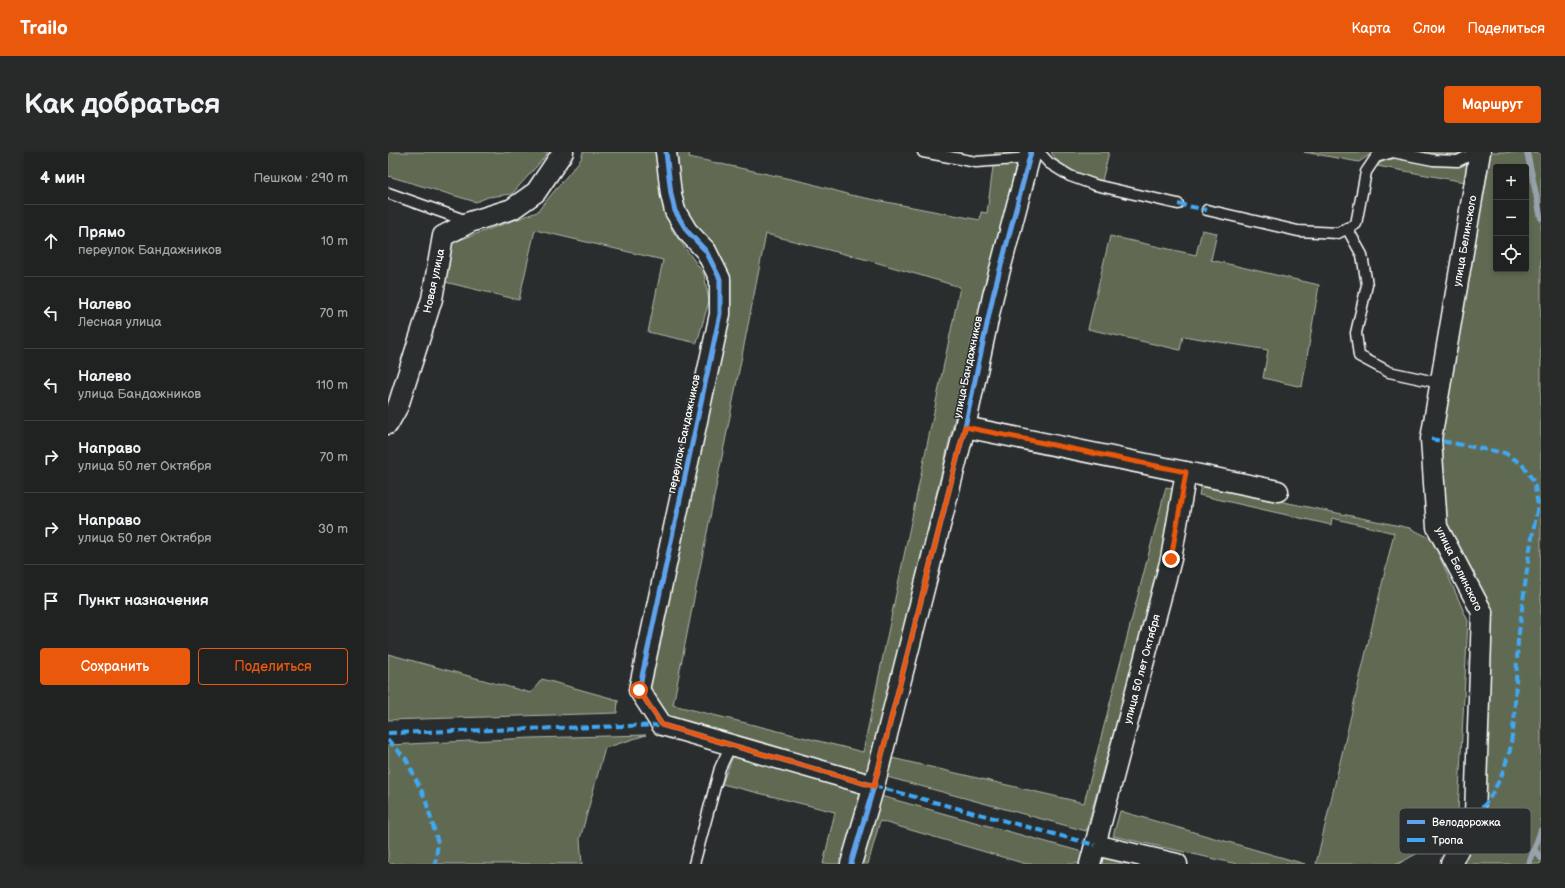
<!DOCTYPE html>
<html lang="ru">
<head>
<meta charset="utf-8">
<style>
	:root { --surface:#202222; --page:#282a2a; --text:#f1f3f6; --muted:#a2a4a5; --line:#3d3f40; --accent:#ea580c }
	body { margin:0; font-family:"Balsamiq Sans",sans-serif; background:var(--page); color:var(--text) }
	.controls { position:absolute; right:12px; top:12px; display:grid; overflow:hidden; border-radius:4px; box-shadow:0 2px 6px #0003 }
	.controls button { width:36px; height:36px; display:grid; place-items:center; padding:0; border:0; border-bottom:1px solid var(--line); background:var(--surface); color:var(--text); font:20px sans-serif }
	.stop { position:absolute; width:12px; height:12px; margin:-9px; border:3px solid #ea580c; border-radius:50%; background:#fff }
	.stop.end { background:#ea580c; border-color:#fff; box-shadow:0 1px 4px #0008 }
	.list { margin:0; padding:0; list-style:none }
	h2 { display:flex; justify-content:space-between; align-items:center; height:52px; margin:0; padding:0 16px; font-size:17px }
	h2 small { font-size:13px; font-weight:400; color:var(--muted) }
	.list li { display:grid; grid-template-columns:26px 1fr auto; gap:12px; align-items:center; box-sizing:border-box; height:72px; padding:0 16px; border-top:1px solid var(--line) }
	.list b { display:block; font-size:15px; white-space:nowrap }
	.list p { margin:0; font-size:13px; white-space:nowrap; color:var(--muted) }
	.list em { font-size:13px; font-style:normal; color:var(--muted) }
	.actions { display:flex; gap:8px; padding:12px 16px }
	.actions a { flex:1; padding:9px 0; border:1px solid var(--accent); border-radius:4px; text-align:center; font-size:14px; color:var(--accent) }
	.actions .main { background:var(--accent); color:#fff }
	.icon { flex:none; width:22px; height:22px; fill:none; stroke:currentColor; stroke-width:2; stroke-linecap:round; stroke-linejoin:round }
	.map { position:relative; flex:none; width:1153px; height:712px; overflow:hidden; border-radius:4px }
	header { display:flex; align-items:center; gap:24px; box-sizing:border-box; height:56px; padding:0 20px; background:var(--accent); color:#fff }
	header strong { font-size:19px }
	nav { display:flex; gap:22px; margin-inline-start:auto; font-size:14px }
	.intro { display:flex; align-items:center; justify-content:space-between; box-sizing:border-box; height:96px; padding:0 24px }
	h1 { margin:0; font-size:28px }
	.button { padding:10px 18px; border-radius:4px; background:var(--accent); color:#fff; font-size:14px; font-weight:700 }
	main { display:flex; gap:24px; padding:0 24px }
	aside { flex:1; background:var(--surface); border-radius:4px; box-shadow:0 2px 6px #0003 }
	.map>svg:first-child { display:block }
	.green { fill:#606b52; stroke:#b0b5a8; fill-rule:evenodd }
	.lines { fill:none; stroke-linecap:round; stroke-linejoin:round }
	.stream { stroke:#97a3ac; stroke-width:6 }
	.lane-casing { stroke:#fff; stroke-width:13 }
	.street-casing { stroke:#fff; stroke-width:23 }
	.lane { stroke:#2a2d2e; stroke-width:10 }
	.street { stroke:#2a2d2e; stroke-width:20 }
	.quiet { stroke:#3fa9f5; stroke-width:4; stroke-dasharray:8 4; stroke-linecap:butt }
	.cycleway-casing { stroke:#2a2d2e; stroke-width:8 }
	.cycleway { stroke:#60a3ed; stroke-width:5 }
	.route { stroke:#ea580c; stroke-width:5 }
	.labels { text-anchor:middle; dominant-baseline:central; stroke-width:3; stroke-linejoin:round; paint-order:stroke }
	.street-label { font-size:11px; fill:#fff; stroke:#2a2d2e }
	.key { fill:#2a2d2e; stroke:#6a6c6d; stroke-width:1 }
	.key-label { font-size:11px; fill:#fff }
</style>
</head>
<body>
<header>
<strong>Trailo</strong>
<nav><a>Карта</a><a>Слои</a><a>Поделиться</a></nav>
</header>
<div class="intro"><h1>Как добраться</h1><a class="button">Маршрут</a></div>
<main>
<aside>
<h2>4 мин<small>Пешком · 290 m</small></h2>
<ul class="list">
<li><svg class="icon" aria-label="ahead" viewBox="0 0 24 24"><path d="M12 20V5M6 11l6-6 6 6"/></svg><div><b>Прямо</b><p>переулок Бандажников</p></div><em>10 m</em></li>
<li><svg class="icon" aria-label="left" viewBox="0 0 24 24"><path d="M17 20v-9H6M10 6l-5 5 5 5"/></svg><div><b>Налево</b><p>Лесная улица</p></div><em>70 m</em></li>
<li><svg class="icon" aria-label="left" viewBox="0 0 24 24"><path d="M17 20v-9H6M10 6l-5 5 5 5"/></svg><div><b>Налево</b><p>улица Бандажников</p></div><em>110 m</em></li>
<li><svg class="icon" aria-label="right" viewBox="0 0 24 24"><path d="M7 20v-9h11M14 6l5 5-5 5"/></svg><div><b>Направо</b><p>улица 50 лет Октября</p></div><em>70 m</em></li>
<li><svg class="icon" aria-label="right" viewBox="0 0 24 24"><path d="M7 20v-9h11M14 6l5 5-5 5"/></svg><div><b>Направо</b><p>улица 50 лет Октября</p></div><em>30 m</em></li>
<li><svg class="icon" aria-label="arrive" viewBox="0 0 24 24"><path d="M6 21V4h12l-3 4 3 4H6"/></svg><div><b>Пункт назначения</b></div></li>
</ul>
<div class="actions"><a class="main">Сохранить</a><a>Поделиться</a></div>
</aside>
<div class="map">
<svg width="1153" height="712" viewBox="0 0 1153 712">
	<rect width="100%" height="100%" fill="#2a2d2e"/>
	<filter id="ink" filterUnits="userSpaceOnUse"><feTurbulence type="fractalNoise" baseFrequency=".025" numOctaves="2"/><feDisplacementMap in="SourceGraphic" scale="8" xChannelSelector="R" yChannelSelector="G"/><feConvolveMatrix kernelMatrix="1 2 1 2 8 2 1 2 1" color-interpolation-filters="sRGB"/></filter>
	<g filter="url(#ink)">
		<g class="green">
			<path d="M0 0H160L156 6 124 42 100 45 88 50 0 24Z"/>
			<path d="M195 0H268L277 56 284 78 316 122 321 149 309 191 260 180 275 108 147 78 131 148 57 130 63 91 149 60 193 7Z"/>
			<path d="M287 0H302L301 5 421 31 462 43 592 68 593 60 599 61 607 0H632L480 621 277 565 259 538 342 161V123L326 94 295 60ZM378 82 480 108 572 135 475 600 285 553Z"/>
			<path d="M663 0H721L714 29C696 23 672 18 663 0Z"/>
			<path d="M916 0H986L971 10Z"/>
			<path d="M1023 0H1073C1060 9 1038 3 1023 0Z"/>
			<path d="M1099 0H1153V712H1071L1092 668 1102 458 1055 372 1051 295ZM1108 15H1138V117H1108Z"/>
			<path d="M1008 6 1044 13 1081 9 1077 30 989 14 995 9Z"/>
			<path d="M814 78 829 81 823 108 931 133 914 235 875 226 880 198 795 184 792 198 700 177 722 84 808 103Z"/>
			<path d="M813 333 1022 376 1044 387 1080 469 1070 659 1057 686 1010 712H928L1006 381 944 366 943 373 811 343Z"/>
			<path d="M778 335 789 338 775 405 698 679 499 625 504 606 696 651Z"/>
			<path d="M0 502 143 541 154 527 230 548 229 561 0 568Z"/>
			<path d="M258 583 217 596 192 687 194 712H0V593L143 586Z"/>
			<path d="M345 604 472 641 453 712H435L447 660 334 632Z"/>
			<path d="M493 644 698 701 695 712H638L492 669 480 712H471Z"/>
			<path d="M732 659 917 712H849L725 684Z"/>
			<path d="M715 703 754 712H714Z"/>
		</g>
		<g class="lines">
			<g class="stream">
				<path d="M1139 0 1153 66"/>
				<path d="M1146 697 1153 706"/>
				<path d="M1141 712 1153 678"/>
			</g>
			<defs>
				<g id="lane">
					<path d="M535 0 588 10 641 6"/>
					<path d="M651 0 661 11 682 24 707 33 790 52"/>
					<path d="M0 41 82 70"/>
					<path d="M819 58 910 79 950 81 968 72 978 20 988 5 1005 0 1045 8 1070 9 1088 0"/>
					<path d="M959 76 974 103 979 133 968 181 971 204 1001 220 1052 231"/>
					<path d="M306 712 332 616 343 593"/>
				</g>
				<g id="street">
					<path d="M278 0 283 42 287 59 299 79 318 99 332 127V162L251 538 274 573 486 634"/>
					<path d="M0 272 10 254 44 147 55 84 82 70 124 57 148 40 175 0"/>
					<path d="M577 275 890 339"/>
					<path d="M707 693 789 712"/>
					<path d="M463 712 486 634 577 275 605 144 643 0"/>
					<path d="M702 712 783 407 798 320"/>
					<path d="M1063 712 1087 663 1094 460 1049 375 1043 287 1092 0"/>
				</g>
			</defs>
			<use href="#lane" class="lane-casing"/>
			<use href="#street" class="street-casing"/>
			<use href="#lane" class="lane"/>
			<use href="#street" class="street"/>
			<g class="quiet">
				<path d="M790 52 819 58"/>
				<path d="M1043 287 1117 301 1134 312 1146 330 1150 353 1141 402 1130 488 1126 570 1122 598 1113 625 1100 649 1087 663"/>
				<path d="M0 581 274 573"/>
				<path d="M0 588 18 607 37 646 50 691 47 712"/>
				<path d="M486 634 707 693"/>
			</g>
			<defs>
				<g id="cycleway">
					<path d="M278 0 283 42 287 59 299 79 318 99 332 127V162L251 538 274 573 486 634"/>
					<path d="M463 712 486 634 577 275 605 144 643 0"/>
				</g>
			</defs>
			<use href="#cycleway" class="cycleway-casing"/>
			<use href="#cycleway" class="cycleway"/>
		</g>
	</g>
	<g class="lines" filter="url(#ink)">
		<path class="route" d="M251 538 274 573 486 634 577 275 798 320 783 407"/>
	</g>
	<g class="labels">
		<g class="street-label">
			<text transform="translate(1077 89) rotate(-80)">улица Белинского</text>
			<text transform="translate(46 129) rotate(-78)">Новая улица</text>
			<text transform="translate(580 215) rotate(-78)">улица Бандажников</text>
			<text transform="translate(296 282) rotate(-78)">переулок Бандажников</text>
			<text transform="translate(1071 417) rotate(64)">улица Белинского</text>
			<text transform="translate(754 517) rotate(-75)">улица 50 лет Октября</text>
		</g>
	</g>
	<rect x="1011" y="656" width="132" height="46" rx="6" class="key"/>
	<rect x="1019" y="668" width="18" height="4" fill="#60a3ed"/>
	<rect x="1019" y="686" width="18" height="4" fill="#3fa9f5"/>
	<g class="key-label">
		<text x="1044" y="674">Велодорожка</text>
		<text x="1044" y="692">Тропа</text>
	</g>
</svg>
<div class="controls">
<button>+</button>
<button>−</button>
<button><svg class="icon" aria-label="locate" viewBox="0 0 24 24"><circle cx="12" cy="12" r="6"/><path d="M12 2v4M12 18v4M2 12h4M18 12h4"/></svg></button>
</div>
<div class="stop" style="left:251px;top:538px"></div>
<div class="stop end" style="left:783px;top:407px"></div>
</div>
</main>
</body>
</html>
